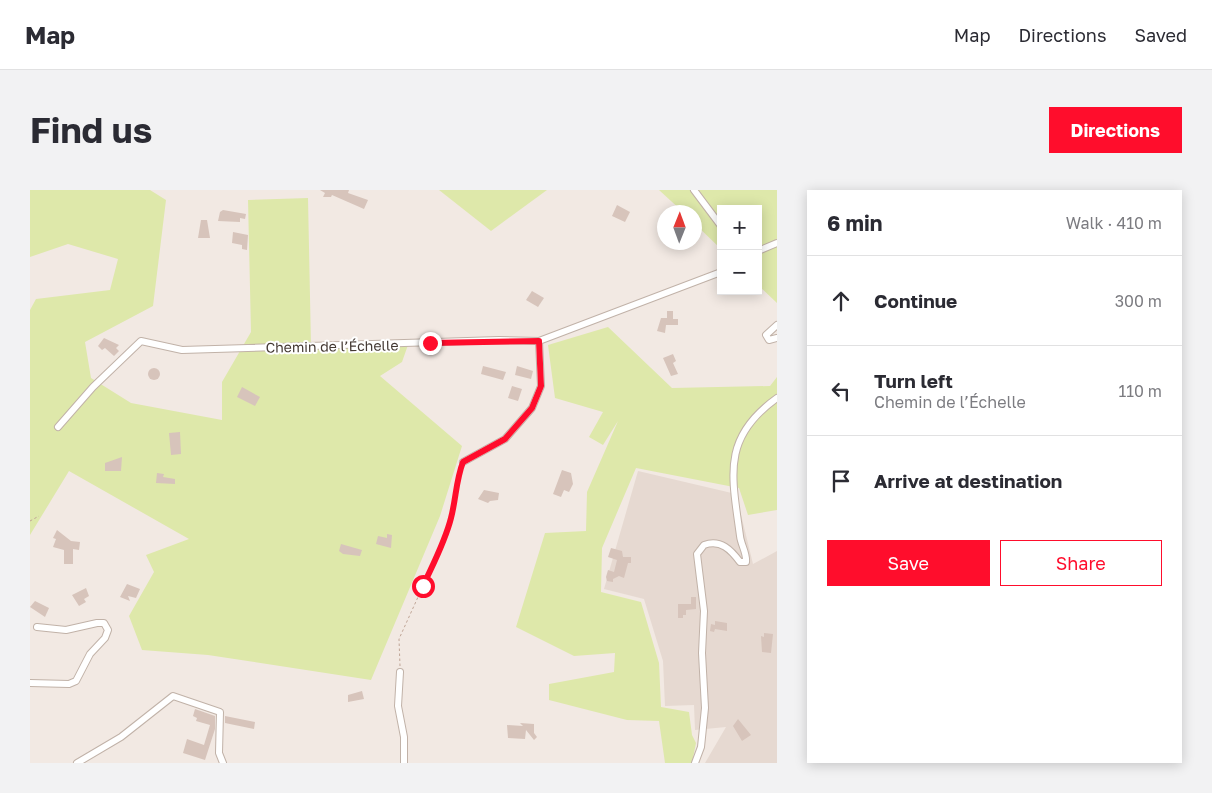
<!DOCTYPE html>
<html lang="en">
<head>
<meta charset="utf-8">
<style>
	:root { --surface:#fff; --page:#f2f2f3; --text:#2b2b33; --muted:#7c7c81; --line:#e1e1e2; --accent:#ff0d2c }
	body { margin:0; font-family:"Golos Text",sans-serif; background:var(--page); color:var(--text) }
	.controls { position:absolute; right:15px; top:15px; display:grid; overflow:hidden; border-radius:0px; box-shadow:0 2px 12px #0003 }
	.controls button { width:45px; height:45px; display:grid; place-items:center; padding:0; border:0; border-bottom:1px solid var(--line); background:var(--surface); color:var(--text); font:25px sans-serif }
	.compass { position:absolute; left:627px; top:15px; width:45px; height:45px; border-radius:50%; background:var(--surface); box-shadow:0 2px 12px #0003; rotate:1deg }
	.stop { position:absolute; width:15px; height:15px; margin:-11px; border:4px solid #ff0d2c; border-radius:50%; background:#fff }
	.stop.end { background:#ff0d2c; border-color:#fff; box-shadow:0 1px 5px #0008 }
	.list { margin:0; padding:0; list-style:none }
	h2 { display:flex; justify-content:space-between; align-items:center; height:65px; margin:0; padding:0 20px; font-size:21px }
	h2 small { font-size:16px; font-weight:400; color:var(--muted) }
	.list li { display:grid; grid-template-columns:32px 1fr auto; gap:15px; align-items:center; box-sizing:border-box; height:90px; padding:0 20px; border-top:1px solid var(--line) }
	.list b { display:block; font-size:19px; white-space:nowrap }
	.list p { margin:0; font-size:16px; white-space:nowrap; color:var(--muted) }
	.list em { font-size:16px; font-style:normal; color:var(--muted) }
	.actions { display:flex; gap:10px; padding:15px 20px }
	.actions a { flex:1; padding:11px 0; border:1px solid var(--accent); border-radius:0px; text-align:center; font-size:18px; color:var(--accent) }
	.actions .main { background:var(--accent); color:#fff }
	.icon { flex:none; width:28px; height:28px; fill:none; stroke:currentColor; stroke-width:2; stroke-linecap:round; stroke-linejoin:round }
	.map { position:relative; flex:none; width:747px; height:573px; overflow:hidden; border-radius:0px }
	header { display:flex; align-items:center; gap:30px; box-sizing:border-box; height:70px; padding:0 25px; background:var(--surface); border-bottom:1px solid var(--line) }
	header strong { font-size:24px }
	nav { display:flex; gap:28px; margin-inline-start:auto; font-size:18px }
	.intro { display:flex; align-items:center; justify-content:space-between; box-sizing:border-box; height:120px; padding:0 30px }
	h1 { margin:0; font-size:35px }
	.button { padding:12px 22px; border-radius:0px; background:var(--accent); color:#fff; font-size:18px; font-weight:700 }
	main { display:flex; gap:30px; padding:0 30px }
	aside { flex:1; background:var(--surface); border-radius:0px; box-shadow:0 2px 12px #0003 }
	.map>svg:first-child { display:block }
	.residential { fill:#e6d9d1 }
	.green { fill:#dee8aa }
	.building { fill:#d7c4bb }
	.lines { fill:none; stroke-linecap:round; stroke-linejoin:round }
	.street-casing { stroke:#c1b2a8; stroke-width:8 }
	.path { stroke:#c0a596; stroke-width:1; stroke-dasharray:2.5 2.5; stroke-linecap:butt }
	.street { stroke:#fff; stroke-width:6 }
	.route { stroke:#ff0d2c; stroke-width:6 }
	.labels { text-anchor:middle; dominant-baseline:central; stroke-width:4; stroke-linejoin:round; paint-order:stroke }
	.street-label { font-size:14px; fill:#443933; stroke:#fff }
</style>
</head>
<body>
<header>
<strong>Map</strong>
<nav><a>Map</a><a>Directions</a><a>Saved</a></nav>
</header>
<div class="intro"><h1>Find us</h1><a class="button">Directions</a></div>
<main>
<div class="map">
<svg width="747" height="573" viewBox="0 0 747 573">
	<rect width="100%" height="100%" fill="#f2e9e3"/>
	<path class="residential" d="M608 281 706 304 723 374 747 361V573H675L696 537 665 540 664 515 635 516 633 471 614 409 574 399Z"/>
	<g class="green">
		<path d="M0 0H120L136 10 123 116 55 152 61 188 101 213 192 230V192L221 142 218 10 278 8 281 156 379 152 372 172 350 186 432 256 410 326 341 490 178 465 112 460 99 426 124 382 116 365 159 349 39 281 0 345V120L6 109 80 100 88 69 38 54 0 67Z"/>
		<path d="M409 0H517L461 41Z"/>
		<path d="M629 0H747V113L728 95V19H691V59L665 34 664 22H653Z"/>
		<path d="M578 137 642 198 740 196 747 187V320L718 325 709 298 606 278 572 358 571 402 611 412 629 473 631 517 659 522 662 545 666 553 662 573H635L629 531 597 530 519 510V494L584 482 585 463 544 466 486 437 515 343 556 341 557 302 588 231 573 255 559 247 573 222 525 208 518 155Z"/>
	</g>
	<g class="building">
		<path d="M290 0H319L318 3 338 10 334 19 302 5 301 7H293L295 3Z"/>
		<path d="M587 15 600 22 595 32 582 26Z"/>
		<path d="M193 20 216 24 215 29 210 28V32L188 31 190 22Z"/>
		<path d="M171 30H177L180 48H168Z"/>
		<path d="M203 42 218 45 217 60 212 59V55L202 53Z"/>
		<path d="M502 101 514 108 508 117 496 110Z"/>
		<path d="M637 121H643V129H648V135H636L635 143 627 141 631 128H637Z"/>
		<path d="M74 148 89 155 86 158 89 161 84 166 75 158 72 160 68 156Z"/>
		<path d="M643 164 646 171 643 173 648 184 641 186 633 168Z"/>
		<path d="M453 176 476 182 473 190 451 184Z"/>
		<path d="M487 176 503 181 501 189 485 185Z"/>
		<circle cx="124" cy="184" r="6"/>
		<path d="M482 196 492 199 488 211 478 208Z"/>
		<path d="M212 197 230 207 225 216 207 207Z"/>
		<path d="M150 242 151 264 141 265 139 243Z"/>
		<path d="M92 267 91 281H75V273Z"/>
		<path d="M532 280 541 283 543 294 539 302 534 300 531 307 523 304Z"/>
		<path d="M127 283 134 284 133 287 145 289V294L126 293Z"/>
		<path d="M454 300 469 303 468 310 460 311 458 313 448 309Z"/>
		<path d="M27 340 41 351 50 352 49 360 43 359V374H34V360L23 357 26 349 23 348Z"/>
		<path d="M357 344 362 345 361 358 346 354 348 346 357 348Z"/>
		<path d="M311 354 332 360 330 366 313 364 309 361Z"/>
		<path d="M581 358 592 361 593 367H601V373H598L594 388 589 386 583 389V392L577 391 576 387 578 380 584 382 587 370 578 367Z"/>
		<path d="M97 394 110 399 106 408 98 406 100 411 90 407Z"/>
		<path d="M56 398 59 406 54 409 56 412 49 416 42 405Z"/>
		<path d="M661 407H666V419L656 420V425H653V428H648V414H661Z"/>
		<path d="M5 411 19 418 15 427 0 417Z"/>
		<path d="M685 431 697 433V441L685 439 684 442 680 441 681 434 685 435Z"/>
		<path d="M734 443 743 444 741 463 732 462 731 446 734 447Z"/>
		<path d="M332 501 334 509 318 512V505Z"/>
		<path d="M165 519 185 526V539L175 570 153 563 157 549 174 555 180 535 166 531 167 528 163 526Z"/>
		<path d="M195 526 225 532 224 539 195 533Z"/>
		<path d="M708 529 721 545 712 551 703 536Z"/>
		<path d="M490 533 504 534V543L507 547 504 550 496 540 495 549 478 548 477 535 493 536Z"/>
	</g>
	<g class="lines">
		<defs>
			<g id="street">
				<path d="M664 0 691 36"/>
				<path d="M728 61 747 53"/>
				<path d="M747 135 736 145 739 150 747 148"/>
				<path d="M28 237 63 197 111 151 152 160 469 150 509 151 691 82"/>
				<path d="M433 272 475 249 502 218 511 196 509 151"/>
				<path d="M370 482 368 516 374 547V573"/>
				<path d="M0 493 39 494 46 491 60 464 75 448 78 440 74 433H67L36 440 7 437"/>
				<path d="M47 573 91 547 143 506 190 522 189 563 193 573"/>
				<path d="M665 573 671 557 675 518 672 463 674 421 667 364 674 355C691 349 701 360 710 372H716C717 363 711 355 710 346 702 286 691 248 747 208"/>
			</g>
		</defs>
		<use href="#street" class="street-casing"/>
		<g class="path">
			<path d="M0 331 9 326"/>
			<path d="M370 476 369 449 417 343 431 277"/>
		</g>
		<use href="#street" class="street"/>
	</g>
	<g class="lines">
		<path class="route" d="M393 396C403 374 415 352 421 328 426 309 426 290 433 272L475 249 502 218 511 196 509 151 400 153"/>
	</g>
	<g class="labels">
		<g class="street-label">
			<text transform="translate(302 156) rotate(-1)">Chemin de l’Échelle</text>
		</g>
	</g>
</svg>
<div class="controls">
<button>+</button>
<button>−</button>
</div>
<svg class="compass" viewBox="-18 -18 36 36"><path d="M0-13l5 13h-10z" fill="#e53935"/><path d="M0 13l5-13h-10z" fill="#7c7c81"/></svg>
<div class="stop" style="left:393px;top:396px"></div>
<div class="stop end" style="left:400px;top:153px"></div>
</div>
<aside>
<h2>6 min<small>Walk · 410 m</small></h2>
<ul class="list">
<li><svg class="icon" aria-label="ahead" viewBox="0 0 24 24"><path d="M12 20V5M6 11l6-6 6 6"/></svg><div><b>Continue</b></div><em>300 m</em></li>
<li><svg class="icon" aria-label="left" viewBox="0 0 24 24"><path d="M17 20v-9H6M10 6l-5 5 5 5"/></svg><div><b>Turn left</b><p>Chemin de l’Échelle</p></div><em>110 m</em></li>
<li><svg class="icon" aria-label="arrive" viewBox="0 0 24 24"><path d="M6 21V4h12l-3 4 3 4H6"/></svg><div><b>Arrive at destination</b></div></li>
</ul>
<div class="actions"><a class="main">Save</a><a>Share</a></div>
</aside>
</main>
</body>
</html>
